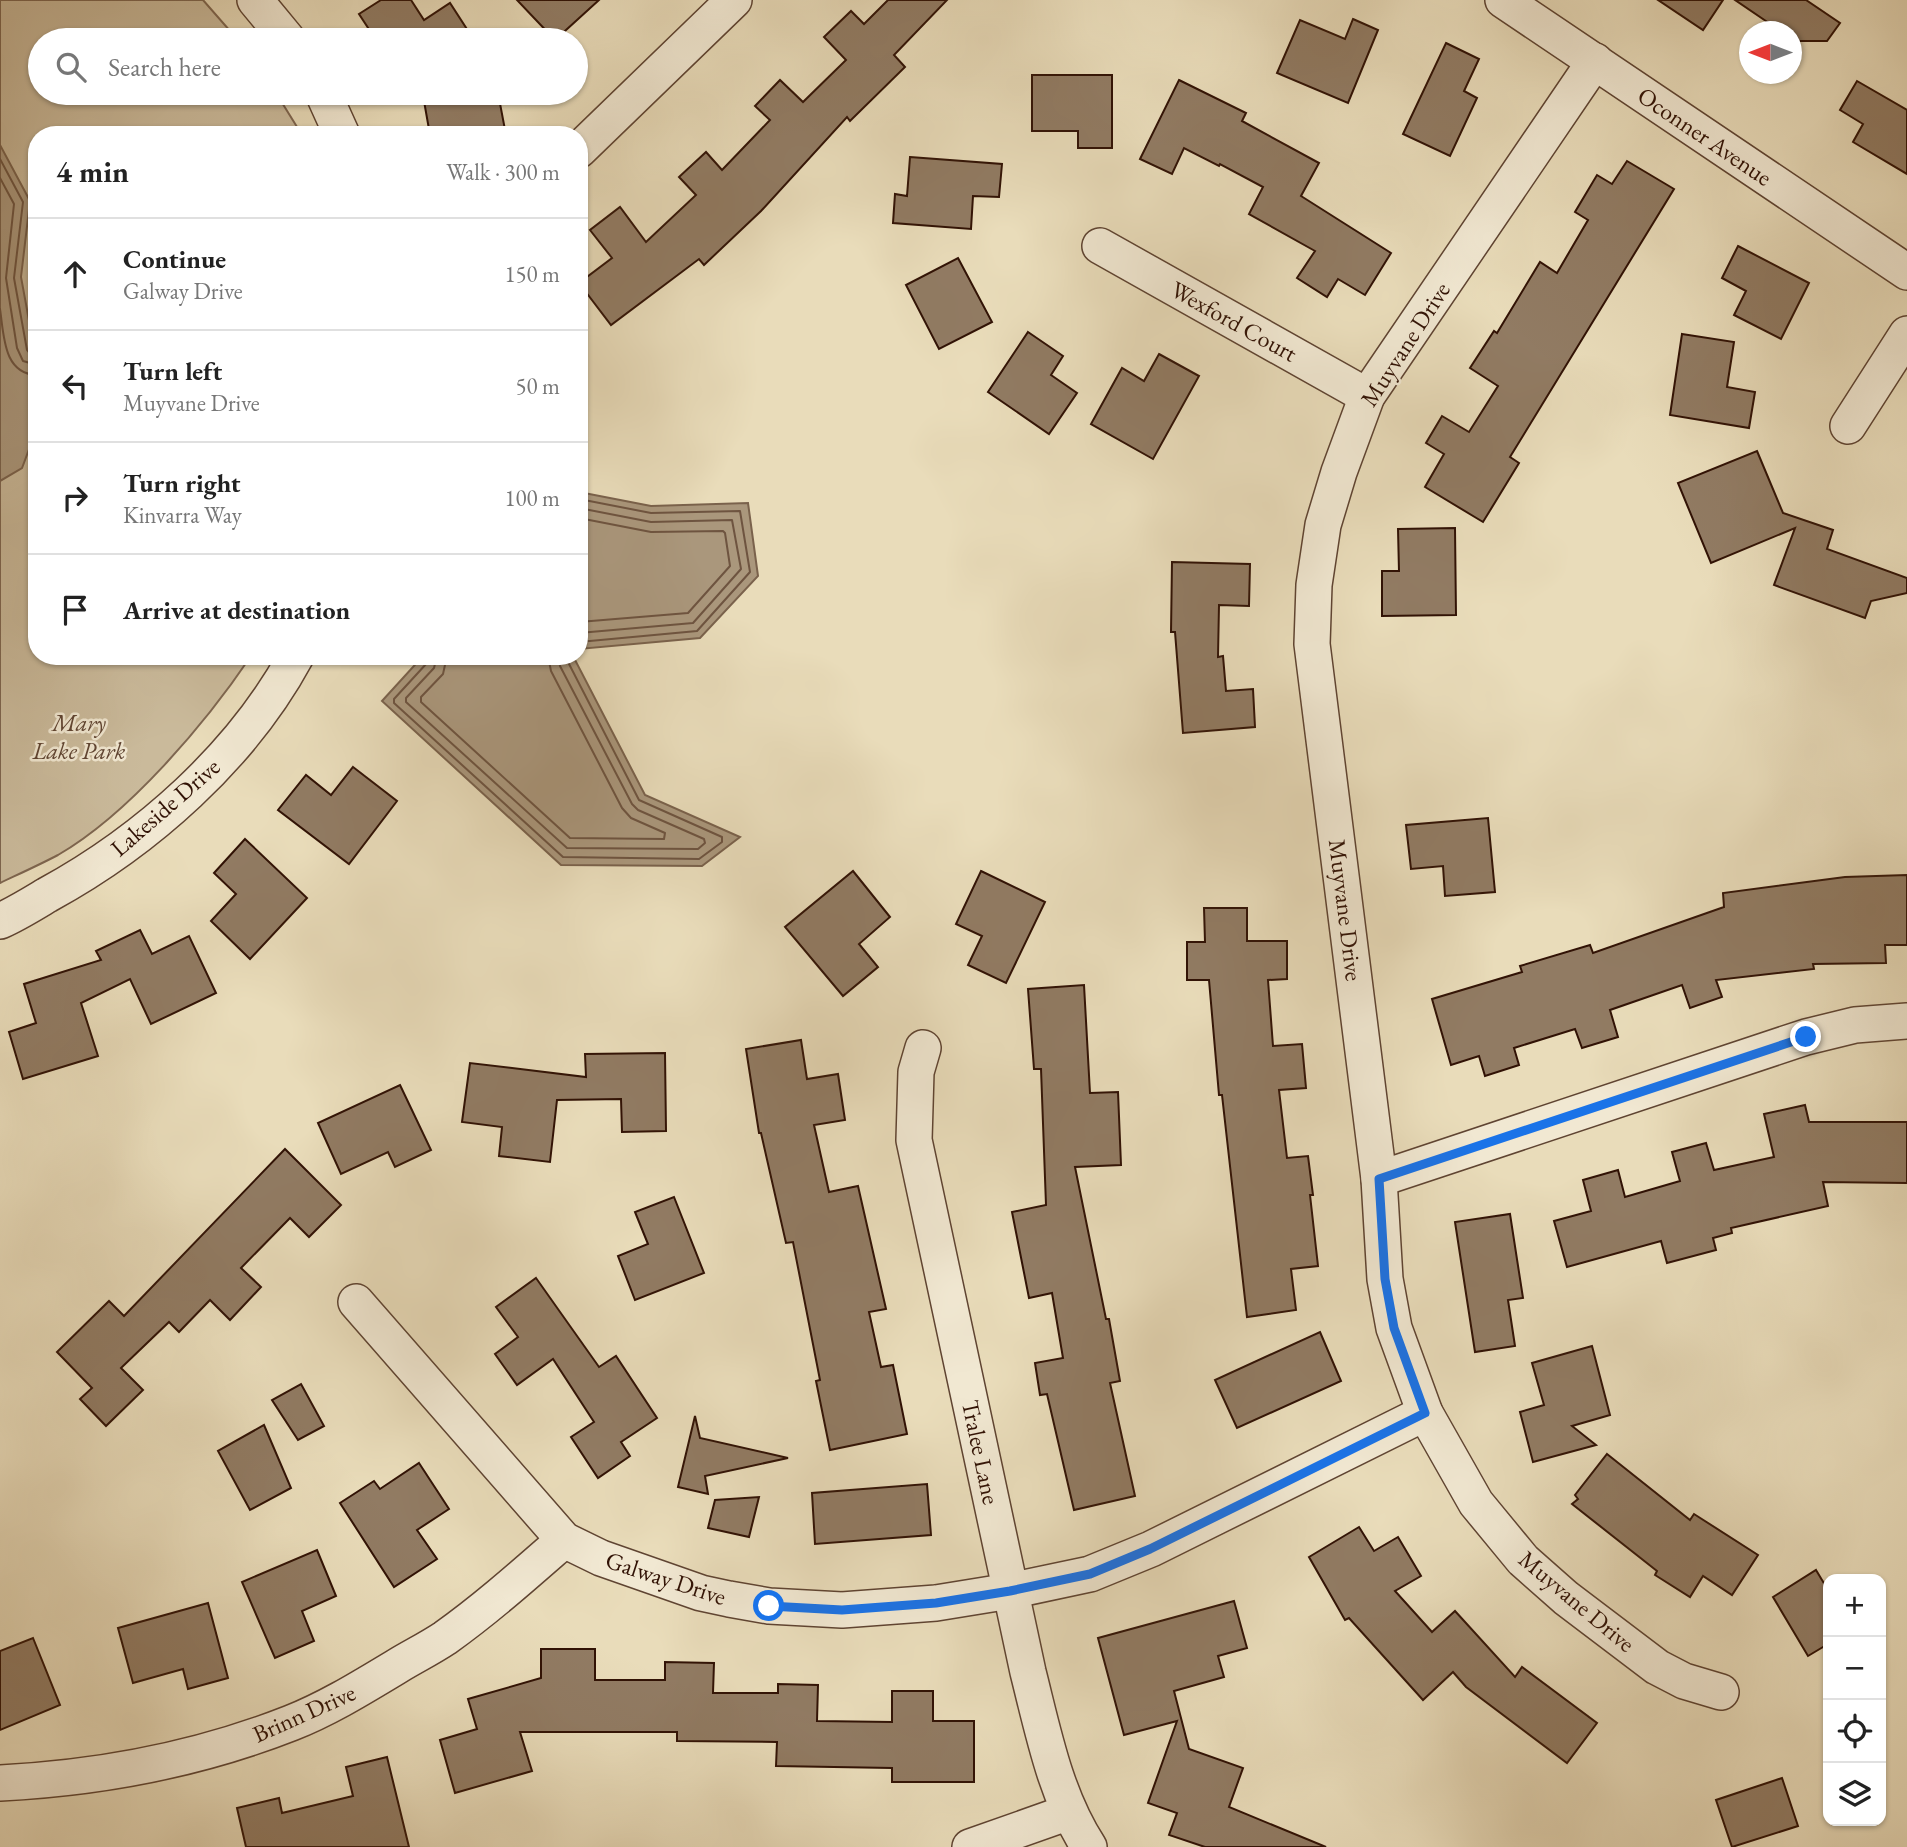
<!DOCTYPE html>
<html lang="en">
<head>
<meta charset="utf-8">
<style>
	:root { --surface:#fff; --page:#f2f2f2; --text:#222; --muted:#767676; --line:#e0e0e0 }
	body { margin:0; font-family:"EB Garamond",serif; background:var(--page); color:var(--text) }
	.controls { position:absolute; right:21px; bottom:21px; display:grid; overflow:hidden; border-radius:14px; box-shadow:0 2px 5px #0004 }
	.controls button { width:63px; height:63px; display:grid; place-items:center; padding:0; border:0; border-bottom:2px solid var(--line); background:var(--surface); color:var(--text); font:35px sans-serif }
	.compass { position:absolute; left:1739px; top:21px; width:63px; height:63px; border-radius:50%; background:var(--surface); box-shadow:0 2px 5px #0004; rotate:270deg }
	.stop { position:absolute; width:21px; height:21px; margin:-16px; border:5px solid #1a73e8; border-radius:50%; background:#fff }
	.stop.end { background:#1a73e8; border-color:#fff; box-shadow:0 2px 7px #0008 }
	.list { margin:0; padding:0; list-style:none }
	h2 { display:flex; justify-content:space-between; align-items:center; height:91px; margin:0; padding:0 28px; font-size:30px }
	h2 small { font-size:23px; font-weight:400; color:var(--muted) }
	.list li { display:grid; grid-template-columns:46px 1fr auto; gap:21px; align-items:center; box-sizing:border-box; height:112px; padding:0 28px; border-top:2px solid var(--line) }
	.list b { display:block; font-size:26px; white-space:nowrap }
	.list p { margin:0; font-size:23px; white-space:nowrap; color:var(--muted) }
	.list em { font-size:23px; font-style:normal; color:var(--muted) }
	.icon { flex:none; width:38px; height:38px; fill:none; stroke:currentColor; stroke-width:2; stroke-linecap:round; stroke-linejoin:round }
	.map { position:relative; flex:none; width:1907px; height:1847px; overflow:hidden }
	.search { position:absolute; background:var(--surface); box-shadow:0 2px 5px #0004; left:28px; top:28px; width:560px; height:77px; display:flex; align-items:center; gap:18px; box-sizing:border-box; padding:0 24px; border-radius:38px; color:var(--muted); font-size:26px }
	.panel { position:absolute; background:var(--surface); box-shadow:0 2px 5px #0004; left:28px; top:126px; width:560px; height:539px; border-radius:28px }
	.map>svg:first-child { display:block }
	.green { fill:#caba9b; stroke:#7e6650; stroke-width:2 }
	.water { fill:#aa977c; stroke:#7a624c; stroke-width:2 }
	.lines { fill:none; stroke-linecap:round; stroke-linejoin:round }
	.shore { stroke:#6e5440; stroke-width:2 }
	.building { fill:#917b63; stroke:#311205; stroke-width:2 }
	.minor-casing { stroke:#5f4432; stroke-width:38 }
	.minor { stroke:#f1e8d2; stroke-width:35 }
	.route { stroke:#1a73e8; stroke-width:9 }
	.labels { text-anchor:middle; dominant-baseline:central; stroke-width:5; stroke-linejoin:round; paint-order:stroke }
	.street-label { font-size:24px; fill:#311205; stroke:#f1e8d2 }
	.park-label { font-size:24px; font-style:italic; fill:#5f4432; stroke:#f1e8d2 }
</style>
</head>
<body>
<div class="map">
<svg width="1907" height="1847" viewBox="0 0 1907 1847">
	<rect width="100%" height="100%" fill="#e9dcba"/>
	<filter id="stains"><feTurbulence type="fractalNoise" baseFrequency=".00286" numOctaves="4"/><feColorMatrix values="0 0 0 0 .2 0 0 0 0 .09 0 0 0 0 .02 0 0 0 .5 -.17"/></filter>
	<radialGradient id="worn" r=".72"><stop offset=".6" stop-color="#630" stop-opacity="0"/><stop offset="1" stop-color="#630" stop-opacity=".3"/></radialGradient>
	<path class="green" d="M0 0H203L238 40H40V93H276L302 135H37V656H251C205 724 129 814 58 855 39 865 19 874 0 883Z"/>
	<g class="water">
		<path d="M0 145 30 201 21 277 37 364V428L22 468 0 481Z"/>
		<path d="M579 492 651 506 748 503 758 576 700 638 579 649Z"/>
		<path d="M423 656H573L645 795 740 837 702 866 561 865 382 701Z"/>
	</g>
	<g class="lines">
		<g class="shore">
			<path d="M0 159 23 202 14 278 27 350 31 355 37 356"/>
			<path d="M0 178 14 204 6 278 17 348 23 361 37 365"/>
			<path d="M0 309C4 335 3 374 37 375"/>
			<path d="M579 499 651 513 740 511 750 572 697 631 579 642"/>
			<path d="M579 508 651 522 732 520 741 569 693 623 579 633"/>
			<path d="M579 518 651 532 723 531 725 533 730 566 688 613 579 622"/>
			<path d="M428 656 427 663 394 699V703L563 857 699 859 722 842V837L639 800 568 662 567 656"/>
			<path d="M437 656 434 668 406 698V702L567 848 698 849 705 843 704 839 638 810 632 804 560 666 558 656"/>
			<path d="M447 656 443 674 421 697V702L570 838 664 839 665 833 631 818 622 808 551 671 548 656"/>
		</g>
	</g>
	<g class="building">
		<path d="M381 0H411L424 20 450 3 474 40H376L359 14Z"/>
		<path d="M517 0H599L555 40Z"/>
		<path d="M888 0H947L894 55 905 67 850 121 847 117 761 211 704 265 699 259 611 325 579 283 612 258 590 230 620 207 646 242 696 195 679 177 706 152 722 170 770 120 755 106 780 80 803 102 846 60 824 37 851 11 864 24Z"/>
		<path d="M1658 0H1723L1703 30Z"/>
		<path d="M1735 0H1806L1840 23 1827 41H1796L1791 38V32H1782Z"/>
		<path d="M1353 19 1378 30 1348 103 1277 73 1300 20 1345 39Z"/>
		<path d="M1446 43 1479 59 1464 91 1477 98 1450 156 1403 134Z"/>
		<path d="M1032 75H1112V148H1078V131H1032Z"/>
		<path d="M1179 80 1246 113 1242 121 1319 163 1301 196 1391 253 1365 295 1338 279 1327 297 1297 278 1315 251 1249 214 1263 187 1220 164 1219 166 1184 148 1172 174 1140 159Z"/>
		<path d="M1857 81 1907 110V174L1853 142 1863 124 1840 110Z"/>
		<path d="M463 93H498L506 135H430L424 101Z"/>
		<path d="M910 157 1002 164 999 197 973 196 971 229 893 223 895 194 907 196Z"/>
		<path d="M1627 161 1674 189 1510 457 1519 463 1483 522 1425 487 1444 454 1426 443 1442 416 1469 432 1498 386 1470 368 1494 331 1497 333 1540 262 1557 273 1588 220 1575 212 1597 175 1612 184Z"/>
		<path d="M1738 246 1809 283 1781 339 1734 315 1746 291 1722 278Z"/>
		<path d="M958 258 992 322 939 349 906 285Z"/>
		<path d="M1028 332 1063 356 1051 375 1077 393 1049 434 988 392Z"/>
		<path d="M1682 334 1734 342 1727 387 1755 392 1749 428 1670 415Z"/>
		<path d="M1159 354 1199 376 1153 459 1091 424 1122 368 1144 381Z"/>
		<path d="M1757 451 1783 513 1833 530 1827 549 1907 578V593L1871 601 1865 618 1774 585 1795 528 1711 563 1678 483Z"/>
		<path d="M1455 528 1456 615 1382 616V571H1399L1398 529Z"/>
		<path d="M1172 562 1250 564 1249 606 1219 605 1218 657 1223 656 1226 691 1253 689 1255 727 1183 733 1175 632H1171Z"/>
		<path d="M353 767 397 801 349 864 278 810 306 775 331 795Z"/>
		<path d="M1488 818 1495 892 1445 896 1443 866 1411 869 1406 825Z"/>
		<path d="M245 839 307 898 250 959 211 921 236 894 214 873Z"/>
		<path d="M853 871 890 917 859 944 878 967 843 996 785 927Z"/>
		<path d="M981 871 1045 902 1006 983 968 965 982 936 956 924Z"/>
		<path d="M1907 875V945H1885L1886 963 1813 964 1814 969 1716 980 1722 997 1690 1008 1682 985 1610 1010 1618 1037 1582 1048 1575 1029 1514 1048 1519 1065 1485 1076 1479 1056 1451 1065 1432 999 1522 972 1520 966 1590 945 1593 953 1724 907 1723 893 1845 877Z"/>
		<path d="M1204 908H1247V941H1287V979L1268 980 1273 1046 1302 1044 1306 1088 1279 1090 1287 1158 1308 1156 1313 1195H1310L1318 1266 1291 1269 1296 1310 1247 1317 1222 1095H1219L1209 980H1187V942H1205Z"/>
		<path d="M140 930 152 954 189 936 216 993 151 1024 130 979 81 1003 98 1056 23 1079 9 1032 36 1023 24 984 101 960 96 951Z"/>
		<path d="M1084 985 1090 1093 1118 1092 1121 1165 1075 1167 1106 1319H1109L1120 1381 1110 1383 1135 1496 1074 1510 1047 1394 1040 1395 1035 1363 1063 1358 1052 1293 1029 1298 1012 1212 1046 1205 1041 1069H1034L1028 989Z"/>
		<path d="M801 1040 807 1079 838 1074 845 1120 814 1125 829 1192 858 1186 886 1309 869 1312 881 1367 893 1365 907 1434 830 1450 816 1381 820 1380 793 1242 786 1243 761 1133H759L746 1049Z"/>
		<path d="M665 1053 666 1131 622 1132 621 1099 557 1100 550 1162 499 1156 502 1127 462 1122 470 1063 586 1077 585 1054Z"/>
		<path d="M400 1085 431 1150 395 1167 388 1152 341 1174 318 1123Z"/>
		<path d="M1805 1105 1809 1122H1907V1183L1823 1182 1828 1206 1731 1228 1732 1233 1713 1238 1716 1250 1667 1263 1661 1241 1567 1267 1554 1221 1591 1211 1583 1180 1618 1170 1625 1197 1680 1181 1672 1152 1706 1143 1714 1170 1774 1157 1764 1114Z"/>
		<path d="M285 1149 341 1205 309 1237 290 1218 241 1268 261 1287 230 1320 210 1300 179 1332 169 1322 121 1368 143 1390 106 1426 80 1399 92 1388 57 1352 109 1301 124 1316Z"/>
		<path d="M674 1197 704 1273 635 1300 618 1256 648 1244 635 1212Z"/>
		<path d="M1510 1214 1523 1298 1508 1300 1515 1346 1475 1352 1455 1222Z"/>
		<path d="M536 1278 599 1367 616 1356 657 1418 621 1442 630 1456 598 1478 571 1437 594 1422 553 1359 517 1385 495 1354 518 1337 496 1307Z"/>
		<path d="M1320 1332 1341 1381 1237 1428 1215 1380Z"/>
		<path d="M1592 1346 1610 1415 1572 1426 1596 1445 1533 1462 1520 1412 1544 1405 1532 1363Z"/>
		<path d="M301 1384 324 1426 298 1440 272 1400Z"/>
		<path d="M695 1416 700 1438 788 1458 705 1476 708 1494 678 1487Z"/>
		<path d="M264 1425 291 1488 250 1510 218 1451Z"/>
		<path d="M1607 1454 1690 1520 1694 1514 1758 1555 1732 1595 1703 1576 1690 1597 1655 1575 1657 1571 1572 1504 1578 1499 1575 1495Z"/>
		<path d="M419 1463 449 1509 417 1530 437 1559 394 1587 340 1503 374 1481 380 1489Z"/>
		<path d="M927 1484 931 1535 815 1544 812 1493Z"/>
		<path d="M759 1497 749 1537 708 1528 715 1500Z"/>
		<path d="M1359 1527 1374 1551 1398 1537 1421 1576 1395 1591 1432 1632 1455 1611 1515 1677 1522 1667 1597 1723 1567 1763 1466 1687 1453 1672 1423 1700 1349 1618 1345 1620 1309 1557Z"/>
		<path d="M317 1550 336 1596 302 1611 314 1641 275 1658 242 1582Z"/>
		<path d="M1816 1570 1828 1590V1644L1808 1656 1773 1597Z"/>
		<path d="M1234 1601 1247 1648 1218 1656 1224 1677 1174 1691 1189 1749 1243 1768 1229 1807 1326 1847H1205L1169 1835 1177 1813 1148 1803 1177 1721 1124 1735 1098 1638Z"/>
		<path d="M208 1603 228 1678 188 1689 183 1669 133 1683 118 1628Z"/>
		<path d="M33 1638 60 1705 0 1730V1651Z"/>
		<path d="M541 1649H595V1680H665V1662L714 1663 713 1693H778V1684L818 1685 817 1721 892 1722V1691H933V1721H974V1782H892V1768L776 1766 777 1742 677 1741V1732H520L532 1771 455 1793 440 1740 477 1729 468 1699 541 1678Z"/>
		<path d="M387 1757 409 1847H246L237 1808 279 1798 282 1813 353 1796 346 1767Z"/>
		<path d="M1782 1778 1798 1826 1732 1847 1716 1800Z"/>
	</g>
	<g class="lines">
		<defs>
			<g id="minor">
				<path d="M255 0 288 40"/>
				<path d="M1503 0 1907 272"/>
				<path d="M1595 61 1367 396 1339 472 1323 525 1314 585 1312 644 1379 1179 1385 1279 1394 1328 1425 1413 1476 1503 1523 1560 1566 1598 1657 1667 1684 1681 1721 1692"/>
				<path d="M323 93 342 135"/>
				<path d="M579 150 734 0"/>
				<path d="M1100 246 1367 396"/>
				<path d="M1848 426 1907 334"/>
				<path d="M0 921C16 914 32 904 47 895 146 841 242 756 296 656"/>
				<path d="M923 1048 916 1072 914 1140 1028 1672C1043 1731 1055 1795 1089 1847"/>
				<path d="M1379 1179 1806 1037 1855 1025 1907 1021"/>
				<path d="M356 1302 564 1540 601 1558 701 1593 729 1599 769 1606 842 1610 936 1603 1010 1591 1090 1574 1151 1549 1425 1413"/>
				<path d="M0 1783C100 1778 197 1760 291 1723 329 1708 364 1686 399 1665 414 1656 430 1648 445 1638 487 1608 525 1574 564 1540"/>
				<path d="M970 1847 1069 1812"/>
			</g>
		</defs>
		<use href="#minor" class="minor-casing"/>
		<use href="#minor" class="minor"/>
	</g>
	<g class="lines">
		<path class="route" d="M769 1606 842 1610 936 1603 1010 1591 1090 1574 1150 1549 1425 1413 1394 1328 1385 1279 1379 1179 1806 1037"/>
	</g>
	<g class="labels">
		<g class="street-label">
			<text transform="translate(1705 136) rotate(34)">Oconner Avenue</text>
			<text transform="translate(1234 321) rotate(29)">Wexford Court</text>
			<text transform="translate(1405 344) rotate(-57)">Muyvane Drive</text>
			<text transform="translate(165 807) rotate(-41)">Lakeside Drive</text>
			<text transform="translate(1346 910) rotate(83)">Muyvane Drive</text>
			<text transform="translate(981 1452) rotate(78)">Tralee Lane</text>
			<text transform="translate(666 1578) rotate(18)">Galway Drive</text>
			<text transform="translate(1577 1601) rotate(40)">Muyvane Drive</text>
			<text transform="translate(304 1713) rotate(-24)">Brinn Drive</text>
		</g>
		<g class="park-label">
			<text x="79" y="722">Mary<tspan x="79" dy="28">Lake Park</tspan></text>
		</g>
	</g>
	<rect width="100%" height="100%" filter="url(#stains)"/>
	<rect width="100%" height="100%" fill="url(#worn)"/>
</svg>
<div class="controls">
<button>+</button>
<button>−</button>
<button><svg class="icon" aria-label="locate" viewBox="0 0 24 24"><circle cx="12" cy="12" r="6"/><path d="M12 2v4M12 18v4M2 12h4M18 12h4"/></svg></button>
<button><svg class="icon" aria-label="layers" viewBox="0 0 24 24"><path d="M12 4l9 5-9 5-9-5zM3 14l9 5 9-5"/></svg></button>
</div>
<svg class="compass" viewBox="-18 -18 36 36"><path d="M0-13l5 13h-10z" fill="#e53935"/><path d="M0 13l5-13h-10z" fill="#767676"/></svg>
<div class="stop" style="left:769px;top:1606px"></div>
<div class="stop end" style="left:1806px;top:1037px"></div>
<div class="search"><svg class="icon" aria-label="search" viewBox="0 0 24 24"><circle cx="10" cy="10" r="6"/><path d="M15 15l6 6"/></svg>Search here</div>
<section class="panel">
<h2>4 min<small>Walk · 300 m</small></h2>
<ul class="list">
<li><svg class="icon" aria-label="ahead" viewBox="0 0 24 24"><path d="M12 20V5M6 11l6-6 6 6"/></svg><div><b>Continue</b><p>Galway Drive</p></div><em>150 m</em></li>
<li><svg class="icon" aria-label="left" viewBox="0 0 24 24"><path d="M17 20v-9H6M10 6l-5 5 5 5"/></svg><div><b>Turn left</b><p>Muyvane Drive</p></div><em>50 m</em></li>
<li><svg class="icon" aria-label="right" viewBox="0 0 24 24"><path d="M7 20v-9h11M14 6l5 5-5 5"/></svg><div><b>Turn right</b><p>Kinvarra Way</p></div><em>100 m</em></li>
<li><svg class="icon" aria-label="arrive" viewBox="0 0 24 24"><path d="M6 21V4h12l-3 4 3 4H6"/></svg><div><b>Arrive at destination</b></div></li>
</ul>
</section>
</div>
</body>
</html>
